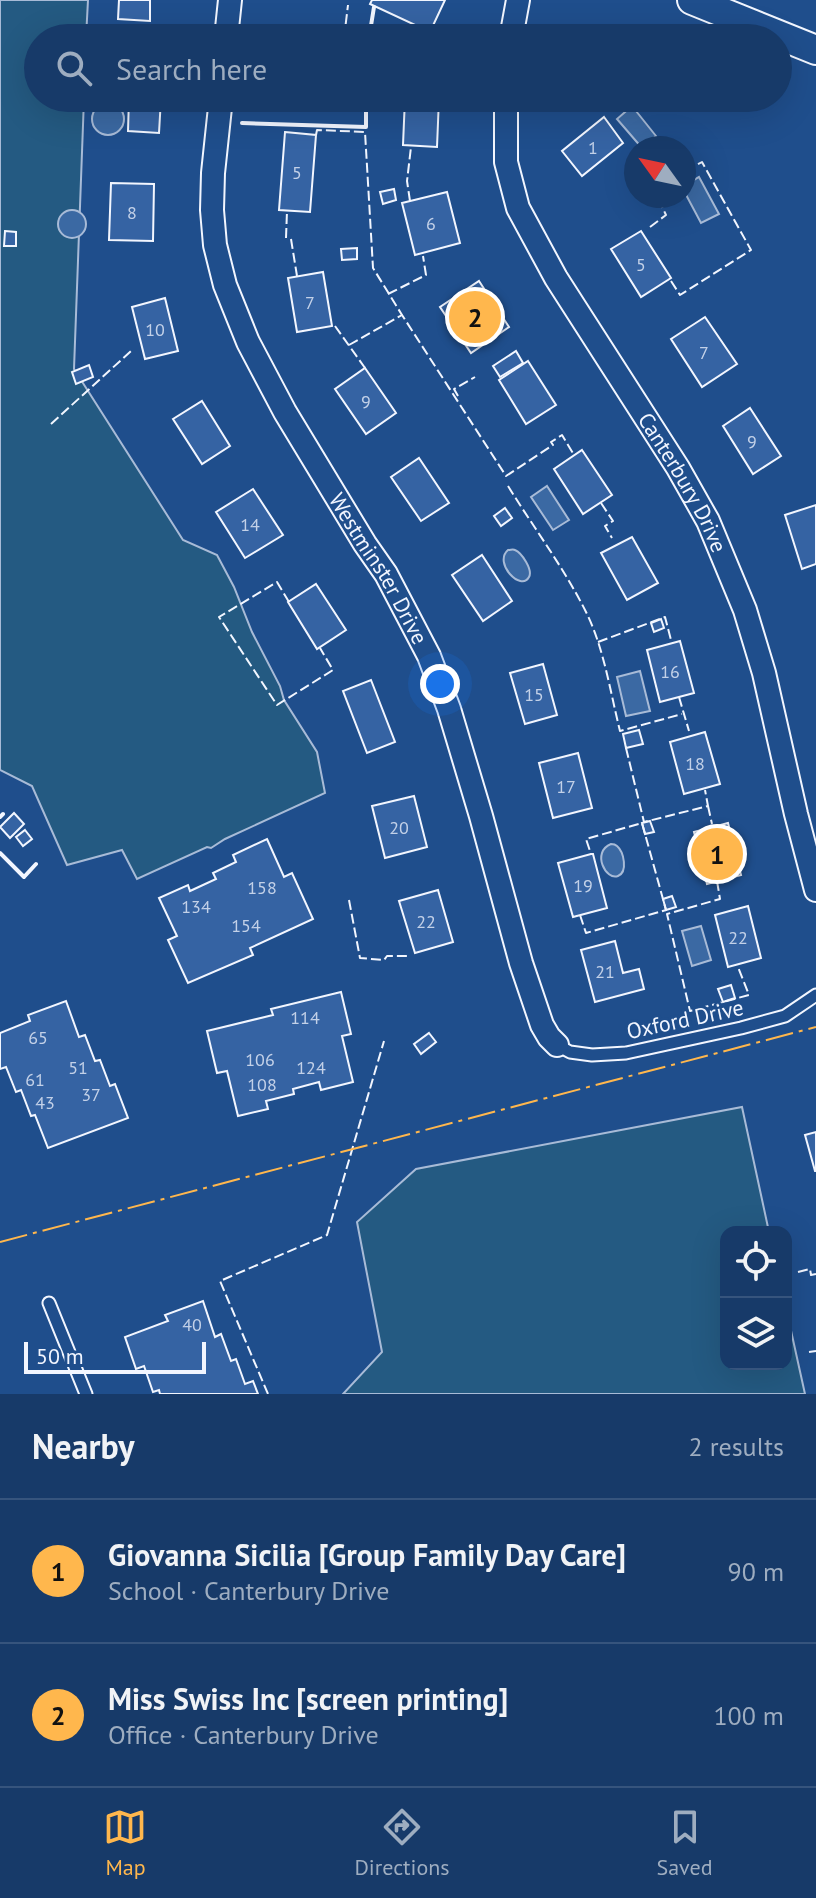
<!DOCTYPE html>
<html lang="en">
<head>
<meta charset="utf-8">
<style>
	:root { --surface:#173a69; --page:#20416f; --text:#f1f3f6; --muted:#9eadc0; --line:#36547d; --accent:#ffb74d }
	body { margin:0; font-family:"PT Sans",sans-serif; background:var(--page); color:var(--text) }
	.controls { position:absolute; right:24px; bottom:24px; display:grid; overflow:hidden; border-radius:16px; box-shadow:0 8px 32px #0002 }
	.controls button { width:72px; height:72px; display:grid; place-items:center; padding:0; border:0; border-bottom:2px solid var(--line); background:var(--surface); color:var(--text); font:40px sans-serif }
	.compass { position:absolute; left:624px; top:136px; width:72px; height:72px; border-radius:50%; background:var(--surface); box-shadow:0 8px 32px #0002; rotate:303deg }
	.scale { position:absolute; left:24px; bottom:20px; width:182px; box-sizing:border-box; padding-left:8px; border:4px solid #f2f6ff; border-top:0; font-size:22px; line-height:28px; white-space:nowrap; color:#f2f6ff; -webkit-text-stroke:6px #1f4e8c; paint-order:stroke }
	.you { position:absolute; left:440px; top:684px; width:28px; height:28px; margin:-20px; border:6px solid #fff; border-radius:50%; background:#1a73e8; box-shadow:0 0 0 12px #1a73e833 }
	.badge { display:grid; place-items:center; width:52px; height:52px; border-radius:50%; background:var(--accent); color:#111; font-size:26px; font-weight:700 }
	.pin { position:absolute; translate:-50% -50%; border:4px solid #fff; box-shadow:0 2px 8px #0006 }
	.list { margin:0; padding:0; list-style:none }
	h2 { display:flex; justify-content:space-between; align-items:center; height:104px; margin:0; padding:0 32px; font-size:34px }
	h2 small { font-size:26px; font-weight:400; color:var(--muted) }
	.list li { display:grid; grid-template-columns:52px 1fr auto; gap:24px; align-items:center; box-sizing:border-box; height:144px; padding:0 32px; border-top:2px solid var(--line) }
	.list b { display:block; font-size:30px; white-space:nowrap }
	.list p { margin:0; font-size:26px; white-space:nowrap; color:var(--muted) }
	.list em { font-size:26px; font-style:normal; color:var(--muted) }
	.icon { flex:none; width:44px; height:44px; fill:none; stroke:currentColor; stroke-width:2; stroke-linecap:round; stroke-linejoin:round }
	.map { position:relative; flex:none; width:816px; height:1394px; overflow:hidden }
	.search { position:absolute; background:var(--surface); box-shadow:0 8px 32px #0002; left:24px; right:24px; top:24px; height:88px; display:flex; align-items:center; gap:20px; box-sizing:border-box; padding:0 28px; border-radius:44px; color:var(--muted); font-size:30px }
	.sheet { height:392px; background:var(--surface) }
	nav { display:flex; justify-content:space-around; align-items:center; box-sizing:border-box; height:112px; border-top:2px solid var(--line); background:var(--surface); font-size:22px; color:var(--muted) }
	nav a { display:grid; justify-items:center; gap:4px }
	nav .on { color:var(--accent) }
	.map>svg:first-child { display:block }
	.green { fill:#245a82; stroke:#a8bbd7; stroke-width:2 }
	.water { fill:#3b69a3; stroke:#a8bbd7; stroke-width:2 }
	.building { fill:#3563a3; stroke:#f2f6ff; stroke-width:2 }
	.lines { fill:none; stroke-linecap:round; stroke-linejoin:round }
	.service-casing { stroke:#f2f6ff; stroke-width:15 }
	.minor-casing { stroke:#f2f6ff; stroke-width:26 }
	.tertiary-casing { stroke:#f2f6ff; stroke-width:32 }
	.service { stroke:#1f4e8c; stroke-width:11 }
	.minor { stroke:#1f4e8c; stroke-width:22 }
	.tertiary { stroke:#1f4e8c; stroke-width:28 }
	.fence { stroke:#f2f6ff; stroke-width:2; stroke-dasharray:10 4; stroke-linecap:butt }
	.wall { stroke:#f2f6ff; stroke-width:4 }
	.power { stroke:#ffb74d; stroke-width:2; stroke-dasharray:28 6 4 6; stroke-linecap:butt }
	.labels { text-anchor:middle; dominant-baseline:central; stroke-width:6; stroke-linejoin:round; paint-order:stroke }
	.number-label { font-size:18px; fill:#c3d1e8 }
	.street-label { font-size:22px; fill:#f2f6ff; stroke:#1f4e8c }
</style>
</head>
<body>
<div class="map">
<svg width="816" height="1394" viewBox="0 0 816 1394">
	<rect width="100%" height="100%" fill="#1f4e8c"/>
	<g class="green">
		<path d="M0 0H88L86 38H38V98H84L74 369 183 540 217 555 234 587 252 632 280 686 284 700 317 752 325 793 225 839 211 848 207 847 137 879 122 850 67 865 32 786 0 770Z"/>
		<path d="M742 1107 769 1232H726V1364H786V1308L805 1394H343L382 1352 357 1222 416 1169Z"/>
	</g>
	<g class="water">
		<circle cx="108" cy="119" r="16"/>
		<path d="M632 106 656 136 642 148 617 119Z"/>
		<path d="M699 177 719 214 701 223 684 191V186Z"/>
		<circle cx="72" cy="224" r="14"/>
		<path d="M547 486 569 520 553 530 531 497Z"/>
		<path d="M508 550C511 550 513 549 515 550 522 553 533 570 529 577 521 592 493 563 508 550Z"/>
		<path d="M640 671 650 711 626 716 617 677Z"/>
		<path d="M611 844C613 844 615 844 617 846 624 852 628 872 618 876 606 881 591 852 611 844Z"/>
		<path d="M701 926 711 960 692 966 682 931Z"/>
	</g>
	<g class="building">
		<path d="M119 0H150V21L118 19Z"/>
		<path d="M372 0H445L430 32 370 4Z"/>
		<path d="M129 98H161L159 133 128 131Z"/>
		<path d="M405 98H439L437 147 403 145Z"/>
		<path d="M604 117 623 143 582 176 562 151Z"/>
		<path d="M285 132 316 135 310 212 279 210Z"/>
		<path d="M111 183 154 184 153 241 109 240Z"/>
		<path d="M394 189 396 200 383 204 380 192Z"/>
		<path d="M447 192 460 243 415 255 402 203Z"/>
		<path d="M5 231 16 232V246H4Z"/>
		<path d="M641 231 671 278 641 297 611 249Z"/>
		<path d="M357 248V259L342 260 341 249Z"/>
		<path d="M323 272 332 326 297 332 288 278Z"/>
		<path d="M479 281 509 327 471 353 440 307Z"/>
		<path d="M165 298 178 351 145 359 132 307Z"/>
		<path d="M705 317 737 364 702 387 671 339Z"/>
		<path d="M516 351 523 363 500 377 493 366Z"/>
		<path d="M528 361 556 405 526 424 499 380Z"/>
		<path d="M89 365 93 377 76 384 72 372Z"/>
		<path d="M365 368 396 413 366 434 335 389Z"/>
		<path d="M202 401 230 446 202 464 173 419Z"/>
		<path d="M750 408 781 456 753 474 723 426Z"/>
		<path d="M582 450 612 495 583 514 554 469Z"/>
		<path d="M419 458 449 503 421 521 391 477Z"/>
		<path d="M253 489 283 535 245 558 216 512Z"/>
		<path d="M816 505V564L802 569 785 515Z"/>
		<path d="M505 508 512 518 501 526 494 516Z"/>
		<path d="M632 537 658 583 627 600 601 553Z"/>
		<path d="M482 555 512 601 483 621 452 575Z"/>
		<path d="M316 584 346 630 317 649 288 602Z"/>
		<path d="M661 619 664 628 654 632 651 623Z"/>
		<path d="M680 641 694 693 660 702 647 650Z"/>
		<path d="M543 664 557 715 525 724 510 673Z"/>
		<path d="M371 680 395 742 367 753 343 691Z"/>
		<path d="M639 730 643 744 626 748 623 734Z"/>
		<path d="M705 732 720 784 684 794 670 742Z"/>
		<path d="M578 753 592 808 553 818 539 763Z"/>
		<path d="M414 796 427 847 385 858 372 806Z"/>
		<path d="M14 813 24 824 10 838 0 827Z"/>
		<path d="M650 821 654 832 645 834 642 823Z"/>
		<path d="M728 823 741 875 707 884 694 832Z"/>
		<path d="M25 830 32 839 23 846 16 837Z"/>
		<path d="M267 839 284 877 292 873 313 919 250 948 253 955 188 983 168 940 177 936 159 898 188 885 190 891 216 879 213 873 236 862 233 855Z"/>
		<path d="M591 854H593L607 908 573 917 558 863Z"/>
		<path d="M438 890 453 942 415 953 399 901Z"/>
		<path d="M672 896 676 907 666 910 663 899Z"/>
		<path d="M748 906 761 958 728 967 715 915Z"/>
		<path d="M615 941 623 973 639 969 644 989 595 1002 581 950Z"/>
		<path d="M731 985 735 998 723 1002 718 989Z"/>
		<path d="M341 992 351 1034 342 1036 353 1082 321 1090 319 1082 293 1089 294 1094 266 1101 268 1109 238 1116 227 1071 217 1073 207 1031 273 1015 271 1009Z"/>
		<path d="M66 1001 79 1037 85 1035 95 1061 100 1060 110 1086 115 1084 128 1118 48 1148 35 1115 31 1116 21 1090 16 1092 6 1067 0 1069V1033L30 1021 28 1015Z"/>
		<path d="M429 1033 436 1042 421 1054 414 1044Z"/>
		<path d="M816 1132V1171H815L805 1135Z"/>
		<path d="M203 1301 215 1337 221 1334 231 1361 236 1359 245 1384 253 1381 258 1394H160L159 1390 153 1392 144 1366 136 1369 125 1337 168 1321 165 1315Z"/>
	</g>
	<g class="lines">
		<defs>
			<g id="service">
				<path d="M557 1045 570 1052 592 1055 626 1053 741 1028 785 1016 816 995"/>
				<path d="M49 1303 86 1394"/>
			</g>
			<g id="minor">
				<path d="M226 38 230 0"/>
				<path d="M511 38 518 0"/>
				<path id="s1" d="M221 98 213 173 212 210 215 245 225 285 248 342 285 412 365 544 386 574 429 656 449 709 481 816 521 963 542 1025 549 1037 557 1045"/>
				<path id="s2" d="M506 98V162L518 208 556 278 678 468 708 521 745 610 764 673 796 814 816 890"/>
			</g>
			<path id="tertiary" d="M692 0 816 50"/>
		</defs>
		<use href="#service" class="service-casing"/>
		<use href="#minor" class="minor-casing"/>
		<use href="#tertiary" class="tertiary-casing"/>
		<use href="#service" class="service"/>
		<use href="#minor" class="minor"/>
		<use href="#tertiary" class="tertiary"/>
		<g class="fence">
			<path d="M344 38 348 5"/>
			<path d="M316 135 317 130 365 132 373 268 402 315"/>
			<path d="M410 201 407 181 411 147"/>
			<path d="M650 227 666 215 657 196"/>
			<path d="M286 238 287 211"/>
			<path d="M291 239 297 276"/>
			<path d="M671 281 680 295 751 250 702 162 684 172"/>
			<path d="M388 294 426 275 423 256"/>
			<path d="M335 326 365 368"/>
			<path d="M349 345 402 315 506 476 553 445 551 442 562 435 574 455"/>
			<path d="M458 396 454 389 475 377"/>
			<path d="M51 424 131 351"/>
			<path d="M508 486C534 528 564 568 586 612 604 648 610 691 620 731L682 714"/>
			<path d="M601 503 613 521 605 526 612 538"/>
			<path d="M289 602 277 582 219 617 277 705 333 670 320 648"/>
			<path d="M598 642 665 617 671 640"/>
			<path d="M679 697 689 731"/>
			<path d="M626 748 644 822 708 806 705 790"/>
			<path d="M708 806 712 824"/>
			<path d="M717 881 720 899 667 914 690 1011 749 995 738 967"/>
			<path d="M349 900 360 958 384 960 387 956H410"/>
			<path d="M580 915 586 933 666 910 642 823 586 839 591 854"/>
			<path d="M798 1272 810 1269 811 1275 816 1274"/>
			<path d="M809 1352 816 1351"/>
			<path d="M268 1394 220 1281 327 1235 384 1041"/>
		</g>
		<g class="wall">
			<path d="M369 38 374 7"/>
			<path d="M242 123 366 127V98"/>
			<path d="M0 817 3 814"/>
			<path d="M0 853 24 877 36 864"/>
		</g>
		<path class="power" d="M0 1242 816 1027"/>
	</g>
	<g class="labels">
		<g class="number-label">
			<text x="593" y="147">1</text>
			<text x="297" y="172">5</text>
			<text x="132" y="212">8</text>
			<text x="431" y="223">6</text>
			<text x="641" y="264">5</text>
			<text x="310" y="302">7</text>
			<text x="155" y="329">10</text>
			<text x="704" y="352">7</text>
			<text x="366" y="401">9</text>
			<text x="752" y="441">9</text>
			<text x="250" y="524">14</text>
			<text x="670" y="671">16</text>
			<text x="534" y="694">15</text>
			<text x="695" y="763">18</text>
			<text x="566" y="786">17</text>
			<text x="399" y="827">20</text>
			<text x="583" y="885">19</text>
			<text x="262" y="887">158</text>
			<text x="196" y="906">134</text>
			<text x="426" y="921">22</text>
			<text x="246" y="925">154</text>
			<text x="738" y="937">22</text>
			<text x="605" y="971">21</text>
			<text x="305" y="1017">114</text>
			<text x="38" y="1037">65</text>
			<text x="260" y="1059">106</text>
			<text x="78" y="1067">51</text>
			<text x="311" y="1067">124</text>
			<text x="35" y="1079">61</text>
			<text x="262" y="1084">108</text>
			<text x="91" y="1094">37</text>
			<text x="45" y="1102">43</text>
			<text x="192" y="1324">40</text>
		</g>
		<g class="street-label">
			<text stroke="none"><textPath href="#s2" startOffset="432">Canterbury Drive</textPath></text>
			<text stroke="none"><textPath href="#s1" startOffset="512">Westminster Drive</textPath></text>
			<text transform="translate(685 1019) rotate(-12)">Oxford Drive</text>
		</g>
	</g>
</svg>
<div class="controls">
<button><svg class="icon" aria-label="locate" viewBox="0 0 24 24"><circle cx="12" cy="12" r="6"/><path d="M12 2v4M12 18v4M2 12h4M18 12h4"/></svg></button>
<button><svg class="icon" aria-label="layers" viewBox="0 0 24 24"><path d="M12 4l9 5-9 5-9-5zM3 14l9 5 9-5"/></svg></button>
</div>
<svg class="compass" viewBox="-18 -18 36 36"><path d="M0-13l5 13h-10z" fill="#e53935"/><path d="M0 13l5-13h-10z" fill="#9eadc0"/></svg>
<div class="scale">50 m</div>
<div class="you"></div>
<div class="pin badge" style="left:717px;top:854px">1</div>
<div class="pin badge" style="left:475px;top:317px">2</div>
<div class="search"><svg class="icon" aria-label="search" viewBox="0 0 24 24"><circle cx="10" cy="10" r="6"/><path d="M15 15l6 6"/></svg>Search here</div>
</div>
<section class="sheet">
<h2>Nearby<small>2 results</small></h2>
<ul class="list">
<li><span class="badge">1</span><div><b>Giovanna Sicilia [Group Family Day Care]</b><p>School · Canterbury Drive</p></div><em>90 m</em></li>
<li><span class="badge">2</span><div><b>Miss Swiss Inc [screen printing]</b><p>Office · Canterbury Drive</p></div><em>100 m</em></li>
</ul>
</section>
<nav>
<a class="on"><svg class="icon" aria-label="map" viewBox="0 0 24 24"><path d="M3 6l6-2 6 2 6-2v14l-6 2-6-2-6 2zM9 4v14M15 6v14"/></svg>Map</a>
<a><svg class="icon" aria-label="directions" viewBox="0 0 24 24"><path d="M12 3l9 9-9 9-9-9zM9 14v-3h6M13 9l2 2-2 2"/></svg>Directions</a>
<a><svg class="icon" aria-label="saved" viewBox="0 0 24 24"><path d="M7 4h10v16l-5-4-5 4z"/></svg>Saved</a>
</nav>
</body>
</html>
